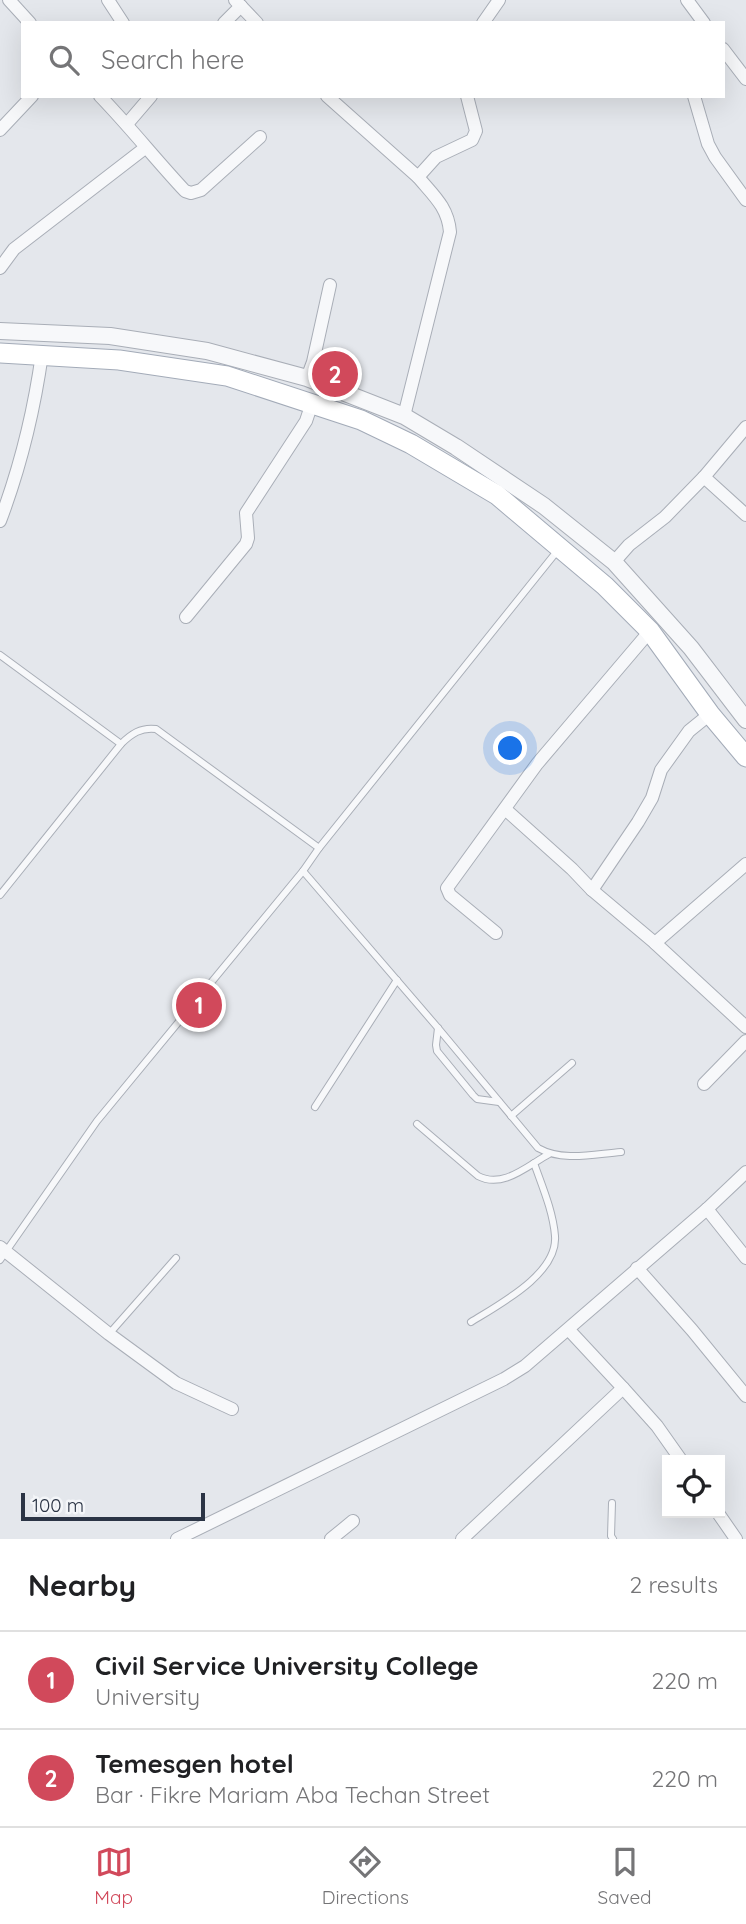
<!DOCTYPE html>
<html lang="en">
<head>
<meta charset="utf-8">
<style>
	:root { --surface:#fff; --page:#f2f2f2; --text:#202124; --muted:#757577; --line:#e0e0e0; --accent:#d1495b }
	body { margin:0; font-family:Quicksand,sans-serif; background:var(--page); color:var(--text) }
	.controls { position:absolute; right:21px; bottom:21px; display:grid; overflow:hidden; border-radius:0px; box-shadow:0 7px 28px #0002 }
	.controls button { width:63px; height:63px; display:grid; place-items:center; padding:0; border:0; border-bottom:2px solid var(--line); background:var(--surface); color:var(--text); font:35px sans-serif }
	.scale { position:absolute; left:21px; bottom:18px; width:184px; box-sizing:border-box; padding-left:7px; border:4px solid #2b3445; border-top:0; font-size:19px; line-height:24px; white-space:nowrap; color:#2b3445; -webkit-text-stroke:5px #f4f6f9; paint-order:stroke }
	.you { position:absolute; left:511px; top:749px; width:24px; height:24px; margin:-18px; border:5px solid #fff; border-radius:50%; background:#1a73e8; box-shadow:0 0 0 10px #1a73e833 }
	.badge { display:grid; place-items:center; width:46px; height:46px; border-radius:50%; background:var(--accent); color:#fff; font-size:23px; font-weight:700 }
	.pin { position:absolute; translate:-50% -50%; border:4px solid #fff; box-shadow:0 2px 7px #0006 }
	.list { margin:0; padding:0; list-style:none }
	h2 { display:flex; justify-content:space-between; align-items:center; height:91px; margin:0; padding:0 28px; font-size:30px }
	h2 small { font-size:23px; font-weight:400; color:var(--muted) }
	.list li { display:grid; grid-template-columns:46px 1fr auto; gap:21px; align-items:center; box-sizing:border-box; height:98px; padding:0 28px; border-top:2px solid var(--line) }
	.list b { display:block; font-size:26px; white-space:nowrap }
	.list p { margin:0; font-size:23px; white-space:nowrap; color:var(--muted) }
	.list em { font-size:23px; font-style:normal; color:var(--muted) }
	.icon { flex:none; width:38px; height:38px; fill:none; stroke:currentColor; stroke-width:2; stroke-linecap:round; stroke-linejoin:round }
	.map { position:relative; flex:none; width:746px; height:1539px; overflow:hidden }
	.search { position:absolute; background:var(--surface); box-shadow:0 7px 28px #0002; left:21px; right:21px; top:21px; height:77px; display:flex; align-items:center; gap:18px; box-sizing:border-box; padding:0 24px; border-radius:0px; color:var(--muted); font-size:26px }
	.sheet { height:287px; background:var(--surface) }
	nav { display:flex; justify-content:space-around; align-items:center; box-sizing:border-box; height:98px; border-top:2px solid var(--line); background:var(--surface); font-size:19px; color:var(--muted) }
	nav a { display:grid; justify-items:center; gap:4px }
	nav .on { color:var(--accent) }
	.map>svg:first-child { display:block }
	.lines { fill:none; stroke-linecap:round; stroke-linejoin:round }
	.service-casing { stroke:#a9aeb7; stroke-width:8 }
	.minor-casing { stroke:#a9aeb7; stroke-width:14 }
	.tertiary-casing { stroke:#a9aeb7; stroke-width:18 }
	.primary-casing { stroke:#a3abb8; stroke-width:21 }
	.service { stroke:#f7f8fa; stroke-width:6 }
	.minor { stroke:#f7f8fa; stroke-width:12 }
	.tertiary { stroke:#f7f8fa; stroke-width:16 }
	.primary { stroke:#fff; stroke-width:19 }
</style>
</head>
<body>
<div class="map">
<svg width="746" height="1539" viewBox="0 0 746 1539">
	<rect width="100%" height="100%" fill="#e4e7ec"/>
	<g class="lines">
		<defs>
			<g id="service">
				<path d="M0 655 121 744"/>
				<path d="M303 871 438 1028 538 1148C563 1162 594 1154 621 1152"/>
				<path d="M0 895 121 744C131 734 141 727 156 729L319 848"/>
				<path d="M438 1028 436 1045 437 1051 473 1095 477 1099 499 1102"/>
				<path d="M315 1107 397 980"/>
				<path d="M511 1116 572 1063"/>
				<path d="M417 1124 478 1176C503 1189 527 1166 549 1154"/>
				<path d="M0 1260 97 1121 303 871 319 848 558 550"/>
				<path d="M471 1322C498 1305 558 1274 555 1236 553 1211 542 1186 534 1163"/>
				<path d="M109 1334 176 1258"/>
				<path d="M612 1503 611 1536 613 1539"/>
			</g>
			<g id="minor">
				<path d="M9 0 30 23"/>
				<path d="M108 0 123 23"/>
				<path d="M235 0 257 23"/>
				<path d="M687 0 704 23"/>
				<path d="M224 23 241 6"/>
				<path d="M483 23 499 0"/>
				<path d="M723 49 746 79"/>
				<path d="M100 96C130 127 156 160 185 191L191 193 201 190 260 137"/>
				<path d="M327 96 418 177 436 157 472 140 476 131 467 96"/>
				<path d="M694 96 708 144 715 157 746 200"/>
				<path d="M127 124 151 96"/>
				<path d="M0 130 32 96"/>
				<path d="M0 268 14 249 145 148"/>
				<path d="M307 378 313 362 330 285"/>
				<path d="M404 416 450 232C448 207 433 195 418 177"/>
				<path d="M704 477 746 515"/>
				<path d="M0 521C20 468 34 411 42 354"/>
				<path d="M614 562 629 545 665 517 704 477 746 427"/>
				<path d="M186 617 246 544 248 538 246 513 306 421 312 403"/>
				<path d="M505 809 572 869 592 890 655 943 746 1027"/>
				<path d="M592 890 638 822 652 798 661 770 689 731 710 714"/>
				<path d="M496 933 450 895 447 888 537 764 650 631"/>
				<path d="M655 943 746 864"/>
				<path d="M704 1084 746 1041"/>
				<path d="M707 1209 746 1258"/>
				<path d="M0 1247 109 1334 176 1383 232 1409"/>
				<path d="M637 1268 692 1330 746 1396"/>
				<path d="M623 1388 657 1426 681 1460"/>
				<path d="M718 1513 736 1539"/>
				<path d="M177 1539 504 1379 525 1366 707 1209 746 1172"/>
				<path d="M331 1539 353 1521"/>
				<path d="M462 1539 623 1388 569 1330"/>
			</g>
			<path id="tertiary" d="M0 331 110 336 207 351 307 378 404 416 456 447 544 506 614 562 691 648 746 720"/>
			<path id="primary" d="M0 353 119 360 227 376 361 420 411 444 497 495 605 586 650 631 710 714 746 757"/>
		</defs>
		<use href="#service" class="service-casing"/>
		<use href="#minor" class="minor-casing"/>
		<use href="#tertiary" class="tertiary-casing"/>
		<use href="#primary" class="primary-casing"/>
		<use href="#service" class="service"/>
		<use href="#minor" class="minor"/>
		<use href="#tertiary" class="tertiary"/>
		<use href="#primary" class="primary"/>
	</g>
</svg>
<div class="controls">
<button><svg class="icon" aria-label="locate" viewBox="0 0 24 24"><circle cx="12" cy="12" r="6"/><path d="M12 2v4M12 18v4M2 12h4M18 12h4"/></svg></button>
</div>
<div class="scale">100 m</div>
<div class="you"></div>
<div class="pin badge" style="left:199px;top:1005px">1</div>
<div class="pin badge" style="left:335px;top:374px">2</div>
<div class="search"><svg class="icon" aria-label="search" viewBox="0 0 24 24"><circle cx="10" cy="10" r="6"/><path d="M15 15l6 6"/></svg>Search here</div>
</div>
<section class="sheet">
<h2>Nearby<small>2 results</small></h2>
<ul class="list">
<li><span class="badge">1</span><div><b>Civil Service University College</b><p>University</p></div><em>220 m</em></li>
<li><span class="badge">2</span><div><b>Temesgen hotel</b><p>Bar · Fikre Mariam Aba Techan Street</p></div><em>220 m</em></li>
</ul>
</section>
<nav>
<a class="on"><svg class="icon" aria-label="map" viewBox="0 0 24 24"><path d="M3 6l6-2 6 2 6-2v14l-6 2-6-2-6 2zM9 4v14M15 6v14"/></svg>Map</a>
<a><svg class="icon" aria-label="directions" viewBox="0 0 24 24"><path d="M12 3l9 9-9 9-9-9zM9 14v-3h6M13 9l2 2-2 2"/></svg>Directions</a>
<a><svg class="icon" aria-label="saved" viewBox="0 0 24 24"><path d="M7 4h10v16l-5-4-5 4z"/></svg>Saved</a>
</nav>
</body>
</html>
